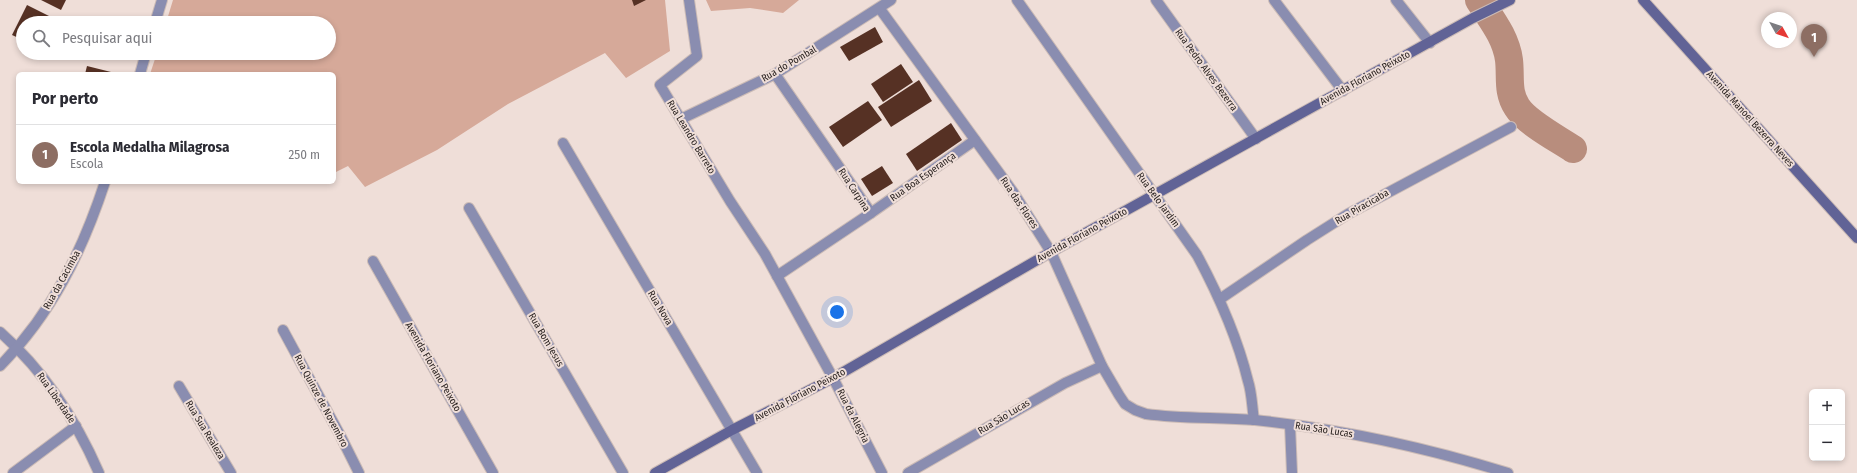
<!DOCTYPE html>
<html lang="pt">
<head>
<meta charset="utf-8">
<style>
	:root { --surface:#fff; --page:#f2f2f3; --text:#2b2b33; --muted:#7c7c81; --line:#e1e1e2; --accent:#6058d1 }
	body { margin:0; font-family:"Fira Sans Condensed",sans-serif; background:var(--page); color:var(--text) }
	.controls { position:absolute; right:12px; bottom:12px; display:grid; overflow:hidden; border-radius:6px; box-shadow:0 2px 6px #0003 }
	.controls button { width:36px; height:36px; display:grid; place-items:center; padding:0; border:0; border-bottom:1px solid var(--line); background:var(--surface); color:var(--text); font:20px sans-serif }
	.compass { position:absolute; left:1761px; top:12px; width:36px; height:36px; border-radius:50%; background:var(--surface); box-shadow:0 2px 6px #0003; rotate:130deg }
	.you { position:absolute; left:837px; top:312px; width:14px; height:14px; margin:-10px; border:3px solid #fff; border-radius:50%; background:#1a73e8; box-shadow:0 0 0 6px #1a73e833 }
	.badge { display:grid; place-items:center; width:26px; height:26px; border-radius:50%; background:var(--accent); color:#fff; font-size:13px; font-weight:700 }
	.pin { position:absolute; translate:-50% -33px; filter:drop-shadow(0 1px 2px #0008) }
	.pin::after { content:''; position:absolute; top:21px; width:14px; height:12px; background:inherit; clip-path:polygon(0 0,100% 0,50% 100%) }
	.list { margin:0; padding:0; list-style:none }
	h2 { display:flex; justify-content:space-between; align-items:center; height:52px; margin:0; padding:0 16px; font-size:17px }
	h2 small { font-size:13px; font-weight:400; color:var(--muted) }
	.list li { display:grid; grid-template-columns:26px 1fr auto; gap:12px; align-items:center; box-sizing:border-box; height:60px; padding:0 16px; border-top:1px solid var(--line) }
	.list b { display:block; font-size:15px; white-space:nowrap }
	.list p { margin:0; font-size:13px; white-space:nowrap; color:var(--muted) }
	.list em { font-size:13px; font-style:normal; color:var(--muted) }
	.icon { flex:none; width:22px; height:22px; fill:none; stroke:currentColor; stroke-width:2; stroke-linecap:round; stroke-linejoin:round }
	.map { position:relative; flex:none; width:1857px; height:473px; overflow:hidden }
	.search { position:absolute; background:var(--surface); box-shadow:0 2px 6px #0003; left:16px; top:16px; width:320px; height:44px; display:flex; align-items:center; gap:10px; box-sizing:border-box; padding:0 14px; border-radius:22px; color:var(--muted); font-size:15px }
	.panel { position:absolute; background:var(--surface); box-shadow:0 2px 6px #0003; left:16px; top:72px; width:320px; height:112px; border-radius:6px }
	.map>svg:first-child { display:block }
	.forest { fill:#d6a999 }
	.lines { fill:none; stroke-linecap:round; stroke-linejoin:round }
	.canal { stroke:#b88d7d; stroke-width:28 }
	.building { fill:#563124 }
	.street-casing { stroke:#cbbbb6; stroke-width:12 }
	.secondary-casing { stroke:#cbbbb6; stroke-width:12 }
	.street { stroke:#8a8db0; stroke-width:10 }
	.secondary { stroke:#616396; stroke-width:10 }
	.labels { text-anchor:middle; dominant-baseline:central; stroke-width:4; stroke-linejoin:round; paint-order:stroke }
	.street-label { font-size:10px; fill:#251e1c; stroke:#efded8 }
</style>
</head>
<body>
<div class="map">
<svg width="1857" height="473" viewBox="0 0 1857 473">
	<rect width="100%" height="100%" fill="#efded8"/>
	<g class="forest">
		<path d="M173 0H665L670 51 626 78 605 53 508 104 437 150 365 187 348 166 334 173V74H150L157 53H329V23H166Z"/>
		<path d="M706 0H799L783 13 750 8 711 11Z"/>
	</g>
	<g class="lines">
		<path class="canal" d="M1479 0C1491 19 1506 37 1509 60 1511 77 1507 92 1517 107 1526 122 1558 139 1573 149"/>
	</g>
	<g class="building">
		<path d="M41 0H66L61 10Z"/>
		<path d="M632 0H646L634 6Z"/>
		<path d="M27 5 63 23H23V40L12 35Z"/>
		<path d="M875 27 883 42 849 61 840 47Z"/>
		<path d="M901 64 913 82 883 102 871 84Z"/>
		<path d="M87 66 115 73V74H85Z"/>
		<path d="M919 80 932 101 891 127 878 107Z"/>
		<path d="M868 101 882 120 843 147 829 127Z"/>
		<path d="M951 123 962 140 917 171 906 154Z"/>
		<path d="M882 166 893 183 872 196 861 179Z"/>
	</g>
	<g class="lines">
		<defs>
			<g id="street">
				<path d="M689 0 697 56 660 85 730 201 765 254 833 378 882 473"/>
				<path d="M1017 0 1197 255C1219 296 1237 336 1248 381 1252 393 1252 407 1254 420"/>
				<path d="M1156 0 1256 139"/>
				<path d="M1274 0 1343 91"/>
				<path d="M1396 0 1430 43"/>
				<path d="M880 9 1013 192 1051 252 1102 366 1119 395 1125 404 1135 410 1146 414C1182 419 1219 417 1255 420 1341 429 1425 447 1508 473"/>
				<path d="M155 23 162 0"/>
				<path d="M140 74 146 53"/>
				<path d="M775 74 871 213 777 276"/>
				<path d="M681 119 775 74 891 0"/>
				<path d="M563 143 757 473"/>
				<path d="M469 208 623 473"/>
				<path d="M871 213 975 140"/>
				<path d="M373 261 493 473"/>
				<path d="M1220 299 1307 240 1348 214 1511 127"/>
				<path d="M283 330 340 435 359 473"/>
				<path d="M0 332C43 370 76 420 99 473"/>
				<path d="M0 366C52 313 82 252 105 182"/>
				<path d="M179 386 231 473"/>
				<path d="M1290 425 1292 473"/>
				<path d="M13 473 76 426"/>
				<path d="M908 473 1065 383 1102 366"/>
			</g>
			<g id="secondary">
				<path d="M1643 0 1857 238"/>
				<path d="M655 473 732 430 833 378 1051 252 1473 18 1510 0"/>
			</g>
		</defs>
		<use href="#street" class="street-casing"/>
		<use href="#secondary" class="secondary-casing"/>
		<use href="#street" class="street"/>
		<use href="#secondary" class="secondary"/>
	</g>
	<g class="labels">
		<g class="street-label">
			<text transform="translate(789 64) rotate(-30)">Rua do Pombal</text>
			<text transform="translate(1206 70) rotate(54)">Rua Pedro Alves Bezerra</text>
			<text transform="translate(1365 78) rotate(-29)">Avenida Floriano Peixoto</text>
			<text transform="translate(1750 119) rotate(48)">Avenida Manoel Bezerra Neves</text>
			<text transform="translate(691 137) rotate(59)">Rua Leandro Barreto</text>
			<text transform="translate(923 177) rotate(-35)">Rua Boa Esperança</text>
			<text transform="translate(854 190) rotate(57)">Rua Carpina</text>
			<text transform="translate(1158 200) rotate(54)">Rua Belo Jardim</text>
			<text transform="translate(1019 203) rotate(56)">Rua das Flores</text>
			<text transform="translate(1362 207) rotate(-30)">Rua Piracicaba</text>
			<text transform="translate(1082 235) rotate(-29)">Avenida Floriano Peixoto</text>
			<text transform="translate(62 280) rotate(-61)">Rua da Cacimba</text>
			<text transform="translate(660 308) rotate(59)">Rua Nova</text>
			<text transform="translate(546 340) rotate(60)">Rua Bom Jesus</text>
			<text transform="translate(433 367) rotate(60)">Avenida Floriano Peixoto</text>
			<text transform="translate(800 395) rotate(-28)">Avenida Floriano Peixoto</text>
			<text transform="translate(56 398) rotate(55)">Rua Liberdade</text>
			<text transform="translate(321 401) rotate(62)">Rua Quinze de Novembro</text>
			<text transform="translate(853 416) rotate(63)">Rua da Alegria</text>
			<text transform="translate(1004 417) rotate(-31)">Rua São Lucas</text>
			<text transform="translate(205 430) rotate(59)">Rua Sua Realeza</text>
			<text transform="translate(1324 430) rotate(9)">Rua São Lucas</text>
		</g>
	</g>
</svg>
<div class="controls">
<button>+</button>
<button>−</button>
</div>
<svg class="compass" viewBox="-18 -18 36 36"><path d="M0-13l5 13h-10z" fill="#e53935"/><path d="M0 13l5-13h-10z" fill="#7c7c81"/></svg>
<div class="you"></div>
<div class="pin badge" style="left:1814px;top:57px;background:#8d6e63">1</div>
<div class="search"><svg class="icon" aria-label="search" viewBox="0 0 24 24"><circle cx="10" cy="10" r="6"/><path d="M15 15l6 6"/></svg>Pesquisar aqui</div>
<section class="panel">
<h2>Por perto<small></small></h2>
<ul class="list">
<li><span class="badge" style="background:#8d6e63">1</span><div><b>Escola Medalha Milagrosa</b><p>Escola</p></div><em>250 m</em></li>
</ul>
</section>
</div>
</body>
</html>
